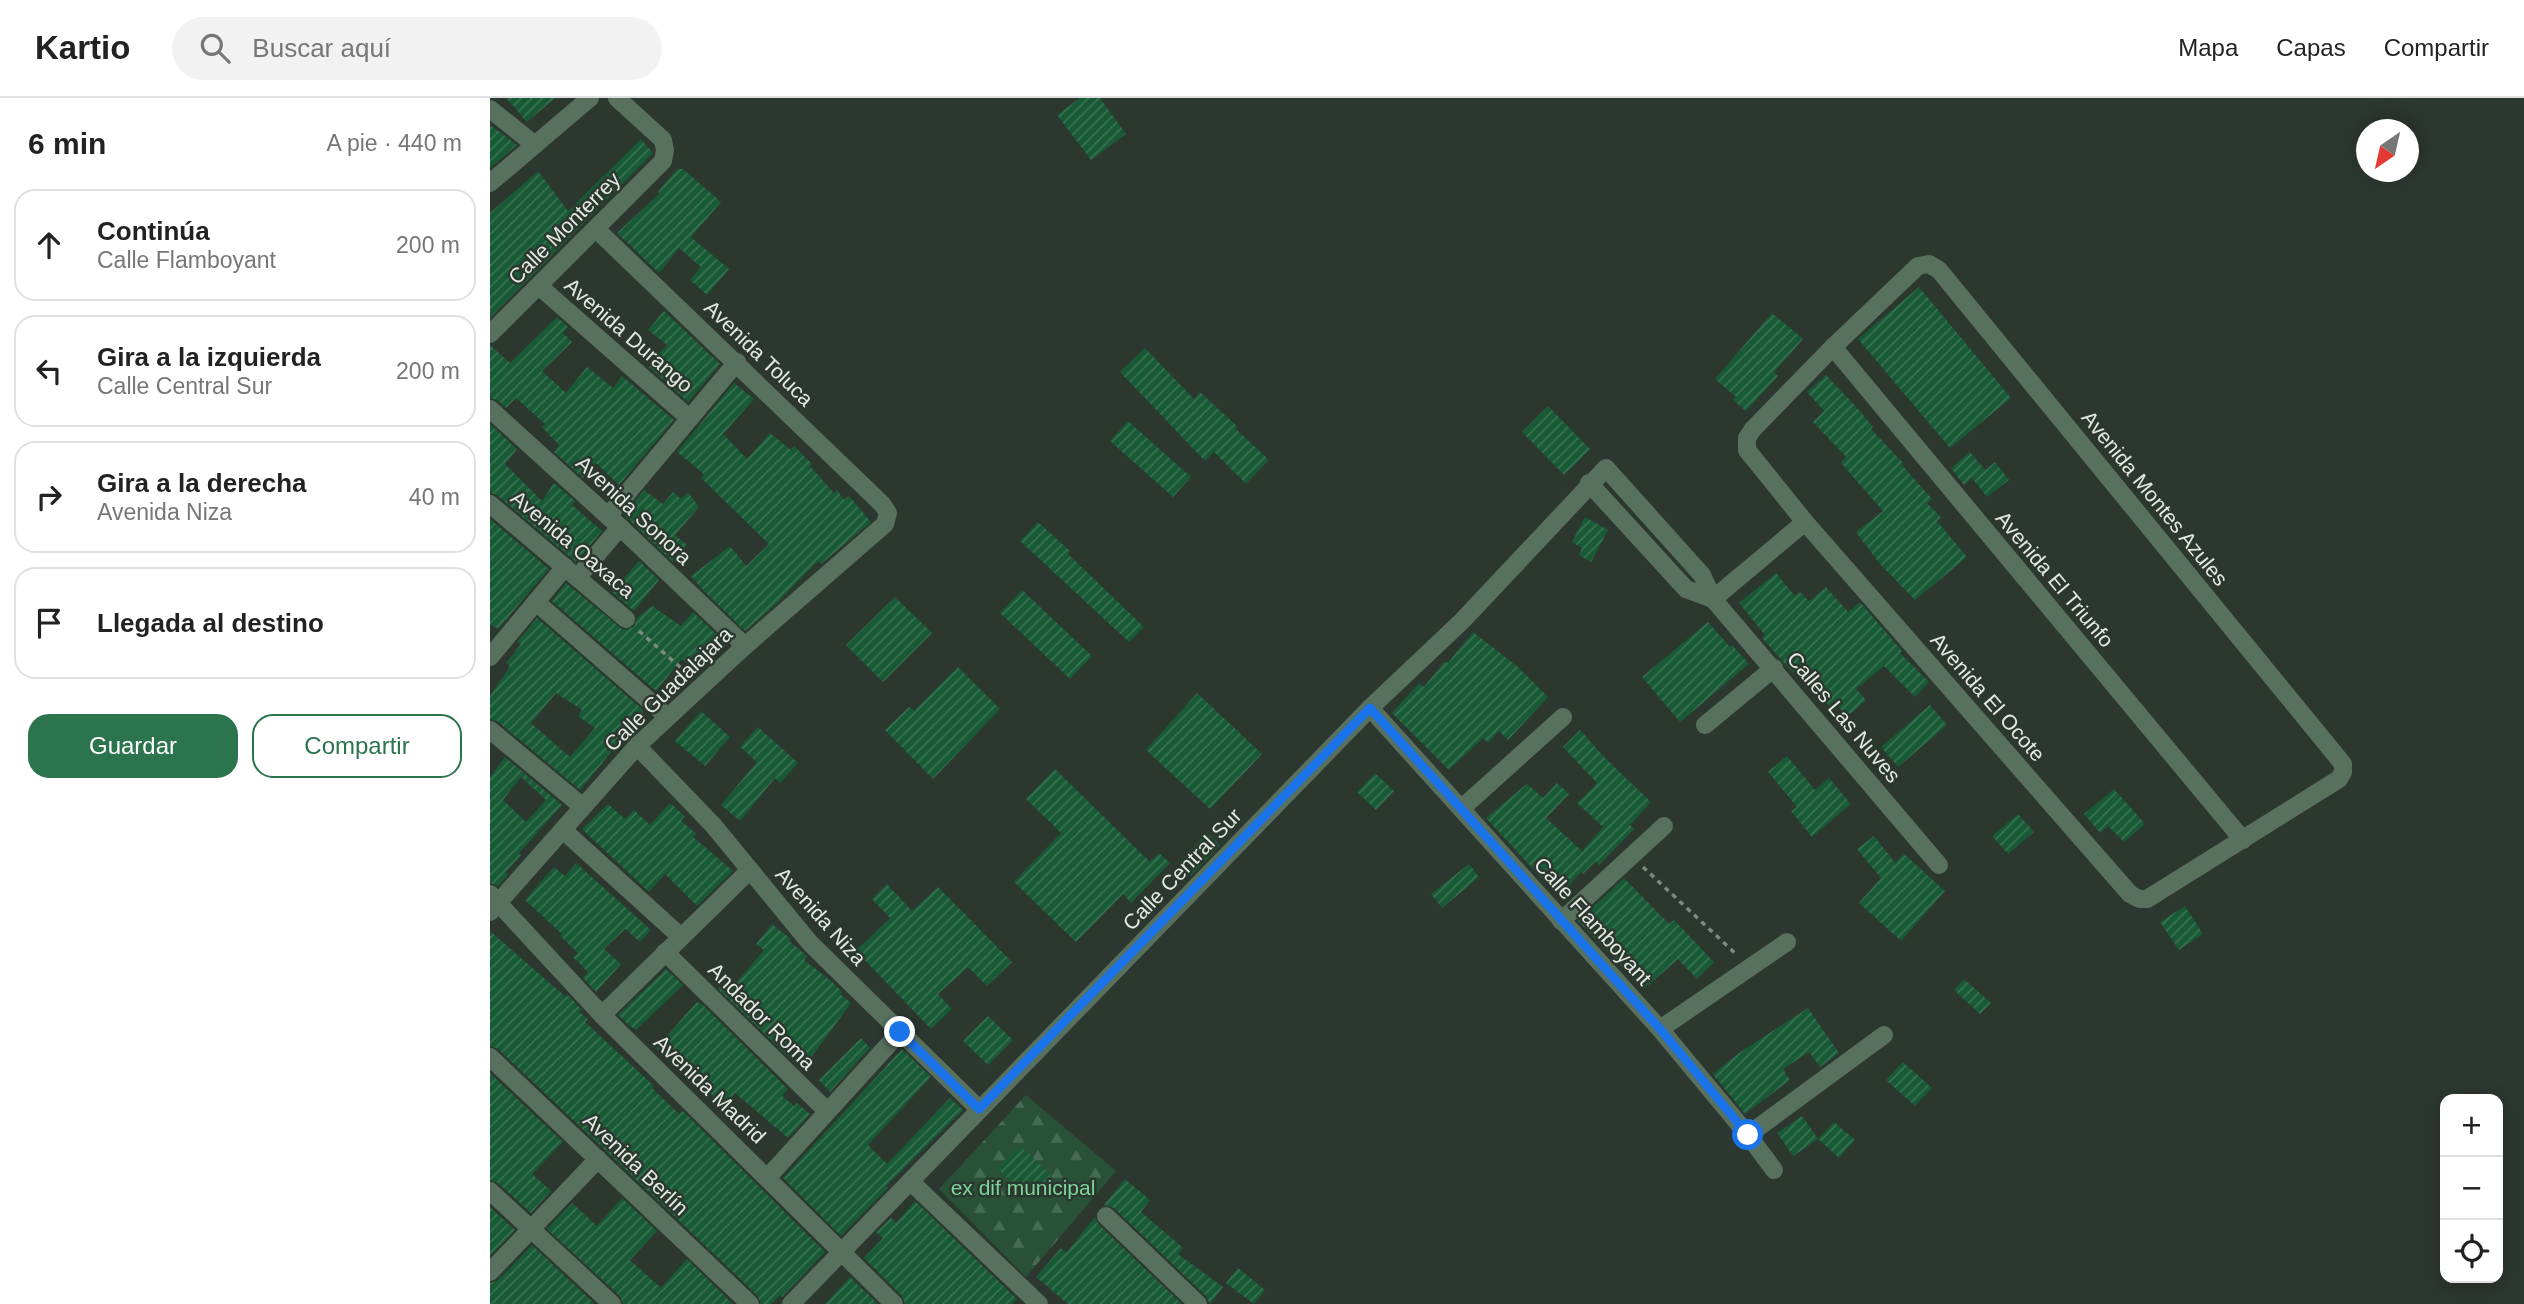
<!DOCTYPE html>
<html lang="es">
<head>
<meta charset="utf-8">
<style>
	:root { --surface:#fff; --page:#f2f2f2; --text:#222; --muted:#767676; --line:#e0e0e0; --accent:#2b744d }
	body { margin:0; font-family:Helvetica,sans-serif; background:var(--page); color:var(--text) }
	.controls { position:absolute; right:21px; bottom:21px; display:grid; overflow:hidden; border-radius:14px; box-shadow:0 4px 18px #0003 }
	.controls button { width:63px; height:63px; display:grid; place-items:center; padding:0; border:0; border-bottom:2px solid var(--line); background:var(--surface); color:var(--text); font:35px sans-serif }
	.compass { position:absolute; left:1866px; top:21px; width:63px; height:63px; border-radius:50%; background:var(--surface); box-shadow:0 4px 18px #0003; rotate:214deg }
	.stop { position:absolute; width:21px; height:21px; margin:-16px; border:5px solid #1a73e8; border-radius:50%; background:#fff }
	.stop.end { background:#1a73e8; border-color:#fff; box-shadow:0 2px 7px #0008 }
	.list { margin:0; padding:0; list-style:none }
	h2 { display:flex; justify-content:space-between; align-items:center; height:91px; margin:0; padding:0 28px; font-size:30px }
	h2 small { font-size:23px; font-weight:400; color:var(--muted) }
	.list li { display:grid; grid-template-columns:46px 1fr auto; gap:21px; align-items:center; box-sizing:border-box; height:112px; margin:0 14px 14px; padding:0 14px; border:2px solid var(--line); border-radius:21px }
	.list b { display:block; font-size:26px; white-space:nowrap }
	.list p { margin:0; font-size:23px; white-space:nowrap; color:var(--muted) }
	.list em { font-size:23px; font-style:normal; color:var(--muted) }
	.actions { display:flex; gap:14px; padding:21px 28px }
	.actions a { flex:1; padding:16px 0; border:2px solid var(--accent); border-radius:21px; text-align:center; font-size:24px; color:var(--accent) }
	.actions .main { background:var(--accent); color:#fff }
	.icon { flex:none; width:38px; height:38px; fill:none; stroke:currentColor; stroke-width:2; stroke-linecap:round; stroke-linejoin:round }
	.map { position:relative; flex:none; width:2034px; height:1206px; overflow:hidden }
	header { display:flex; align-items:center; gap:42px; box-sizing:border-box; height:98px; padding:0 35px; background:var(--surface); border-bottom:2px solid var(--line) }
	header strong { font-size:33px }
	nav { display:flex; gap:38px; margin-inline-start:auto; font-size:24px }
	.search { width:490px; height:63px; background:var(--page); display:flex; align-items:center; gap:18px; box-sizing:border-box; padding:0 24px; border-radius:38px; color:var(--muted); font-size:26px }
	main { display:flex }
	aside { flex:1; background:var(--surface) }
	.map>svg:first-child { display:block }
	.forest { fill:url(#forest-firs) }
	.building { fill:url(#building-hatch); fill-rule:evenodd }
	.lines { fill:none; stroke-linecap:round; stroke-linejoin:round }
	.path { stroke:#7f8982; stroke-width:3.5; stroke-dasharray:5 5; stroke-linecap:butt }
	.street { stroke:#58715f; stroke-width:18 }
	.route { stroke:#1a73e8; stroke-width:9 }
	.labels { text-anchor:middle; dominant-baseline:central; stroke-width:5; stroke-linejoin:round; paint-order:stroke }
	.street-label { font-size:21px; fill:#e3eae5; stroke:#2c372f }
	.park-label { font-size:21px; fill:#7cd69c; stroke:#2c372f }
</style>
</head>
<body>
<header>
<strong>Kartio</strong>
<div class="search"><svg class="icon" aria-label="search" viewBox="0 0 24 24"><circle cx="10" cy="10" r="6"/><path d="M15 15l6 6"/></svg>Buscar aquí</div>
<nav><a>Mapa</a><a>Capas</a><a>Compartir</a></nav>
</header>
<main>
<aside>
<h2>6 min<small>A pie · 440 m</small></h2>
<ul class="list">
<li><svg class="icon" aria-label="ahead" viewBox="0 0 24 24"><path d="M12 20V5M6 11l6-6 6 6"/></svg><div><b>Continúa</b><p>Calle Flamboyant</p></div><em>200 m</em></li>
<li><svg class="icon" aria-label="left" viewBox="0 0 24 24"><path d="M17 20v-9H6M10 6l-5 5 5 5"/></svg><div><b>Gira a la izquierda</b><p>Calle Central Sur</p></div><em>200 m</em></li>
<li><svg class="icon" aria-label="right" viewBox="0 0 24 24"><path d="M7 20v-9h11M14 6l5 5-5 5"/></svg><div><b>Gira a la derecha</b><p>Avenida Niza</p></div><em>40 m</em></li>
<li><svg class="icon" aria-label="arrive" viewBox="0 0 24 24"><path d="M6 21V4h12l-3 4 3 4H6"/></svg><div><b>Llegada al destino</b></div></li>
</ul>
<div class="actions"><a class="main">Guardar</a><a>Compartir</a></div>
</aside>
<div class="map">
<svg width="2034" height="1206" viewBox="0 0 2034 1206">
	<defs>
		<pattern id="forest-firs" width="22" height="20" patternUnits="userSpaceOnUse" patternTransform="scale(1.75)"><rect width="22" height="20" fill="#285137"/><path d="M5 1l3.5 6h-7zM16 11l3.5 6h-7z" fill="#476a54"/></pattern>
		<pattern id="building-hatch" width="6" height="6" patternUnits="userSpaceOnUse" patternTransform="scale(1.75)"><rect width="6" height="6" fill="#185a35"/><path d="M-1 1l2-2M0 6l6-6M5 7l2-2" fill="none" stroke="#397252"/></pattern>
	</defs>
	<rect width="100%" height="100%" fill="#2c372f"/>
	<path class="forest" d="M536 997 626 1073 536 1179 449 1091Z"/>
	<g class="building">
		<path d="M16 0H65L37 24Z"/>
		<path d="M590 0H610L636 36 601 62 567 17Z"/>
		<path d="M0 27 27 47 0 70Z"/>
		<path d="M151 41 163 55 0 220V115L48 73 78 113Z"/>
		<path d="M187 71H193L231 104 201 139 239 171 217 197 200 182 211 169 189 150 169 175 127 135 170 95 168 94Z"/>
		<path d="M1429 189 1521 300 1460 350 1368 241Z"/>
		<path d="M174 213 230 266 198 304 159 269 160 265 177 247 158 232Z"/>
		<path d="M1282 215 1313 241 1284 274 1288 278 1256 313 1243 302 1246 299 1225 281Z"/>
		<path d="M67 219 78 229 73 235 82 244 52 273 76 295 97 269 123 290 132 278 184 322 129 387 106 365 93 380 64 354 69 347 52 329 55 326 26 300 16 310 7 302 0 300V247L20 265Z"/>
		<path d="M655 250 704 301 710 294 747 328 745 330 779 362 756 386 724 354 715 363 630 274Z"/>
		<path d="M1336 277 1369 312 1383 329 1381 331 1413 365 1411 366 1442 401 1437 405 1451 419 1447 423 1477 459 1425 502 1390 466 1366 434 1393 413 1351 365 1356 359 1323 324 1334 313 1317 294Z"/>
		<path d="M244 285 264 301 233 336 257 361 280 335 301 352 304 348 322 366 320 368 344 395 347 392 354 402 359 398 381 424 331 466 328 463 285 507 255 533 213 492 201 478 240 448 256 468 279 446 211 380 214 376 187 354Z"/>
		<path d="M1058 308 1100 351 1074 377 1032 334Z"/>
		<path d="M638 323 701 379 683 399 620 343Z"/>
		<path d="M0 326 27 351 15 366 52 403 64 385 85 403 82 407 112 433 86 464 7 397 0 395Z"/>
		<path d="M1480 354 1495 372 1505 364 1519 382 1497 399 1482 380 1474 387 1461 370Z"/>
		<path d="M154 392 173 406 183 394 191 401 198 394 209 409 185 437 197 447 183 464 134 417Z"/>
		<path d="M1095 419 1118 432 1101 464 1089 457 1092 450 1082 444Z"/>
		<path d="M0 421 59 471 8 531 0 526Z"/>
		<path d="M548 424 580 453 578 456 654 529 639 544 530 443Z"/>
		<path d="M149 463 169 482 144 513 122 494Z"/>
		<path d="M1286 475 1305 498 1310 494 1319 503 1336 489 1358 514 1370 504 1412 553 1410 555 1439 584 1425 599 1394 568 1366 591 1376 602 1357 619 1344 604 1339 608 1306 572 1303 575 1272 540 1275 537 1249 505Z"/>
		<path d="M76 485 133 532 144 529 147 520 162 508 191 528 203 514 237 546 207 575 192 561 166 593 62 503Z"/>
		<path d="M532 492 602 558 580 581 510 515Z"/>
		<path d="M405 499 442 535 393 584 356 547Z"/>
		<path d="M47 520 152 611 153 615 90 692 7 623 0 621V598L20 568 16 565 31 546 27 544ZM66 595 92 612 88 618 105 630 80 659 41 625Z"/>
		<path d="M1218 524 1240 549 1242 547 1259 566 1190 624 1152 579Z"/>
		<path d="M983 534 1028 569 1058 599 1018 642 1009 633 998 645 993 640 959 672 902 615 929 585 934 589 955 563 958 565Z"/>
		<path d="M468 569 510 611 443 681 395 632 419 609 424 613Z"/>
		<path d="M707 595 772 656 720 711 656 652Z"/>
		<path d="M1440 607 1457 627 1408 669 1391 649Z"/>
		<path d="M211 613 240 639 215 668 185 643Z"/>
		<path d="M268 629 308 665 290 685 285 680 250 723 231 707 267 664 250 649Z"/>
		<path d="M1090 632 1114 659 1161 704 1140 727 1144 731 1109 767 1106 763 1093 776 1091 774 1069 799 996 720 1037 686 1053 700 1067 685 1079 696 1056 720 1092 753 1113 729 1087 705 1107 685 1073 649Z"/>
		<path d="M1297 658 1325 692 1339 680 1361 706 1322 739 1301 713 1307 709 1278 674Z"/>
		<path d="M15 659 72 707 29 755 31 757 16 774 18 777 8 788 0 785V679ZM31 679 56 702 36 724 13 702Z"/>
		<path d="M565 671 660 764 669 755 680 765 641 805 633 796 586 844 524 784 571 735 536 701Z"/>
		<path d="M885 675 904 693 886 712 867 694Z"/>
		<path d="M1624 691 1655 726 1634 744 1618 728 1610 735 1594 716Z"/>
		<path d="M180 705 195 718 191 723 206 735 203 739 243 773 207 808 175 776 159 794 92 731 118 706 135 721 144 712 160 727Z"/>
		<path d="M1528 716 1544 734 1518 756 1502 738Z"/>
		<path d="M717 735 730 747 701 778 688 766Z"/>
		<path d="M1384 738 1405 765 1414 756 1455 793 1411 843 1369 805 1391 780 1367 751Z"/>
		<path d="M86 765 161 832 150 844 135 831 114 851 131 866 106 894 93 880 98 874 83 859 88 855 70 838 72 836 35 802 64 769 75 778Z"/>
		<path d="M979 766 989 779 952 810 941 796Z"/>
		<path d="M1134 780 1179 826 1184 822 1224 864 1207 881 1188 861 1154 891 1088 823Z"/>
		<path d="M397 786 422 813 448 789 522 864 497 888 478 869 448 896 462 911 441 931 366 853 400 820 382 801Z"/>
		<path d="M1695 808 1713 836 1689 852 1670 824Z"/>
		<path d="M282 826 301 841 299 843 317 858 314 862 341 883 352 894 350 896 361 905 312 972 228 891 239 879 246 885 274 852 266 846Z"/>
		<path d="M0 833 76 899 78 897 91 911 89 914 98 921 95 924 164 988 162 990 189 1016 192 1013 196 1016 335 1154 292 1199 290 1197 281 1206H271L268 1198 116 1053 8 951 0 948Z"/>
		<path d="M176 871 193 887 146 932 141 929 128 917Z"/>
		<path d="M1474 881 1501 905 1490 916 1464 892Z"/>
		<path d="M207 904 213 907 298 991 292 998 304 1008 307 1005 320 1016 298 1040 245 995 233 1009 222 999 223 998 166 950Z"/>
		<path d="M1318 910 1349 955 1330 969 1319 954 1293 971 1300 982 1255 1016 1223 976 1249 955Z"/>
		<path d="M498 918 523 942 498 967 473 943Z"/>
		<path d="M371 940 380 950 340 994 329 982Z"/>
		<path d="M412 951 441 979 378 1047 397 1066 460 1000 473 1012 396 1088 398 1090 351 1138 293 1080Z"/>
		<path d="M1413 964 1442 990 1425 1008 1396 982Z"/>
		<path d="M0 975 73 1044 42 1076 61 1093 41 1115 8 1085 0 1082Z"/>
		<path d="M1312 1018 1328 1041 1303 1058 1287 1035Z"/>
		<path d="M1344 1024 1365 1042 1349 1060 1328 1041Z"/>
		<path d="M530 1048 561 1077 539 1100 508 1071Z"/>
		<path d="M635 1081 660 1102 651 1114 693 1150 688 1156 733 1189 720 1206 716 1198 624 1110 614 1107Z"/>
		<path d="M132 1100 167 1133 140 1162 171 1190 197 1161 243 1206H133L130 1198 57 1131 82 1105 107 1128Z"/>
		<path d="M425 1103 527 1201 522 1206H415L412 1198 374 1160 393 1140 386 1134 401 1120 406 1125Z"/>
		<path d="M0 1109 25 1132 0 1158Z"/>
		<path d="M605 1119 608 1126 692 1206H578L546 1179 571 1150 576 1155Z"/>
		<path d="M42 1147 105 1206H0V1185L8 1182Z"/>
		<path d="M748 1170 775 1192 764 1206 736 1185Z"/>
		<path d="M360 1179 388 1206H335Z"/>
	</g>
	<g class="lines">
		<g class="path">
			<path d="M149 533 199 577"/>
			<path d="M1153 769 1247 857"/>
		</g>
		<g class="street">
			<path d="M0 11 45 47"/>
			<path d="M0 85 100 0"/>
			<path d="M1439 166 1449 172 1853 666V674L1849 681 1657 801H1649L1640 796 1315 424 1257 352V340L1263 331 1343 249 1428 168Z"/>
			<path d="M49 188 199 320"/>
			<path d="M0 236 173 63 175 52 173 42 127 0"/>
			<path d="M1343 249 1753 742"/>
			<path d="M0 311 130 429 255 548"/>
			<path d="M1099 385 1196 491 1223 501"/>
			<path d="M0 406 136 521"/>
			<path d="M118 418 247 264"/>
			<path d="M88 479 130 429"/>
			<path d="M1223 501 1315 424"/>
			<path d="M46 504 178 619"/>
			<path d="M0 559 75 469"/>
			<path d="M880 610 1170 931 1258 1037 1284 1072"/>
			<path d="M1215 627 1284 570"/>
			<path d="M0 632 93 709"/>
			<path d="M147 648 223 727 320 845 489 1011"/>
			<path d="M972 710 1073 619"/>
			<path d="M73 732 191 839"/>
			<path d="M0 796 112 917 404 1206"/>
			<path d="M0 814 147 648 255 548 395 426 398 415 392 406 106 131"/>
			<path d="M1071 823 1174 728"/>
			<path d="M175 854 337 1013"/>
			<path d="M112 917 260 772"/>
			<path d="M1170 931 1297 844"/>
			<path d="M0 959 260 1206"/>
			<path d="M1258 1037 1394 937"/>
			<path d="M278 1079 410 934"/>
			<path d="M421 1084 549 1206"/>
			<path d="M0 1093 122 1206"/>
			<path d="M616 1118 708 1206"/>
			<path d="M0 1174 108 1061"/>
			<path d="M301 1206 880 610 972 523 1116 370 1212 477 1223 501 1449 767"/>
		</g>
	</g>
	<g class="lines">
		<path class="route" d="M410 934 489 1011 880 610 1170 931 1258 1037"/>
	</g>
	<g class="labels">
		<g class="street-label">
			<text transform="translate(74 130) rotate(-45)">Calle Monterrey</text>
			<text transform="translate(139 237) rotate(41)">Avenida Durango</text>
			<text transform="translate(269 255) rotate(44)">Avenida Toluca</text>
			<text transform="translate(1665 400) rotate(51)">Avenida Montes Azules</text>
			<text transform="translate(144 412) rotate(43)">Avenida Sonora</text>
			<text transform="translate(83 446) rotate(40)">Avenida Oaxaca</text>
			<text transform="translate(1565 481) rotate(50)">Avenida El Triunfo</text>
			<text transform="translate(178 591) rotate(-44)">Calle Guadalajara</text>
			<text transform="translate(1498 599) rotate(49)">Avenida El Ocote</text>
			<text transform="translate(1354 619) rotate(50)">Calles Las Nuves</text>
			<text transform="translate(692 771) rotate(-46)">Calle Central Sur</text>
			<text transform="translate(331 818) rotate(48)">Avenida Niza</text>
			<text transform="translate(1103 823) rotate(48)">Calle Flamboyant</text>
			<text transform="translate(272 918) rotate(45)">Andador Roma</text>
			<text transform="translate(220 991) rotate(44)">Avenida Madrid</text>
			<text transform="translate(146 1066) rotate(44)">Avenida Berlín</text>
		</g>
		<g class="park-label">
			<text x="533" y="1089">ex dif municipal</text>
		</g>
	</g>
</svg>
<div class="controls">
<button>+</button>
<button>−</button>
<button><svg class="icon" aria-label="locate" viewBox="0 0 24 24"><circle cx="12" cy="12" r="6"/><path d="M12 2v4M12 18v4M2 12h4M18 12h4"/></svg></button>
</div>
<svg class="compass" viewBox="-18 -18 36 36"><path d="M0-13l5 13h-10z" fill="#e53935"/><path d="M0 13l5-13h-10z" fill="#767676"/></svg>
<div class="stop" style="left:1258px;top:1037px"></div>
<div class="stop end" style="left:410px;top:934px"></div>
</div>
</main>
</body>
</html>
